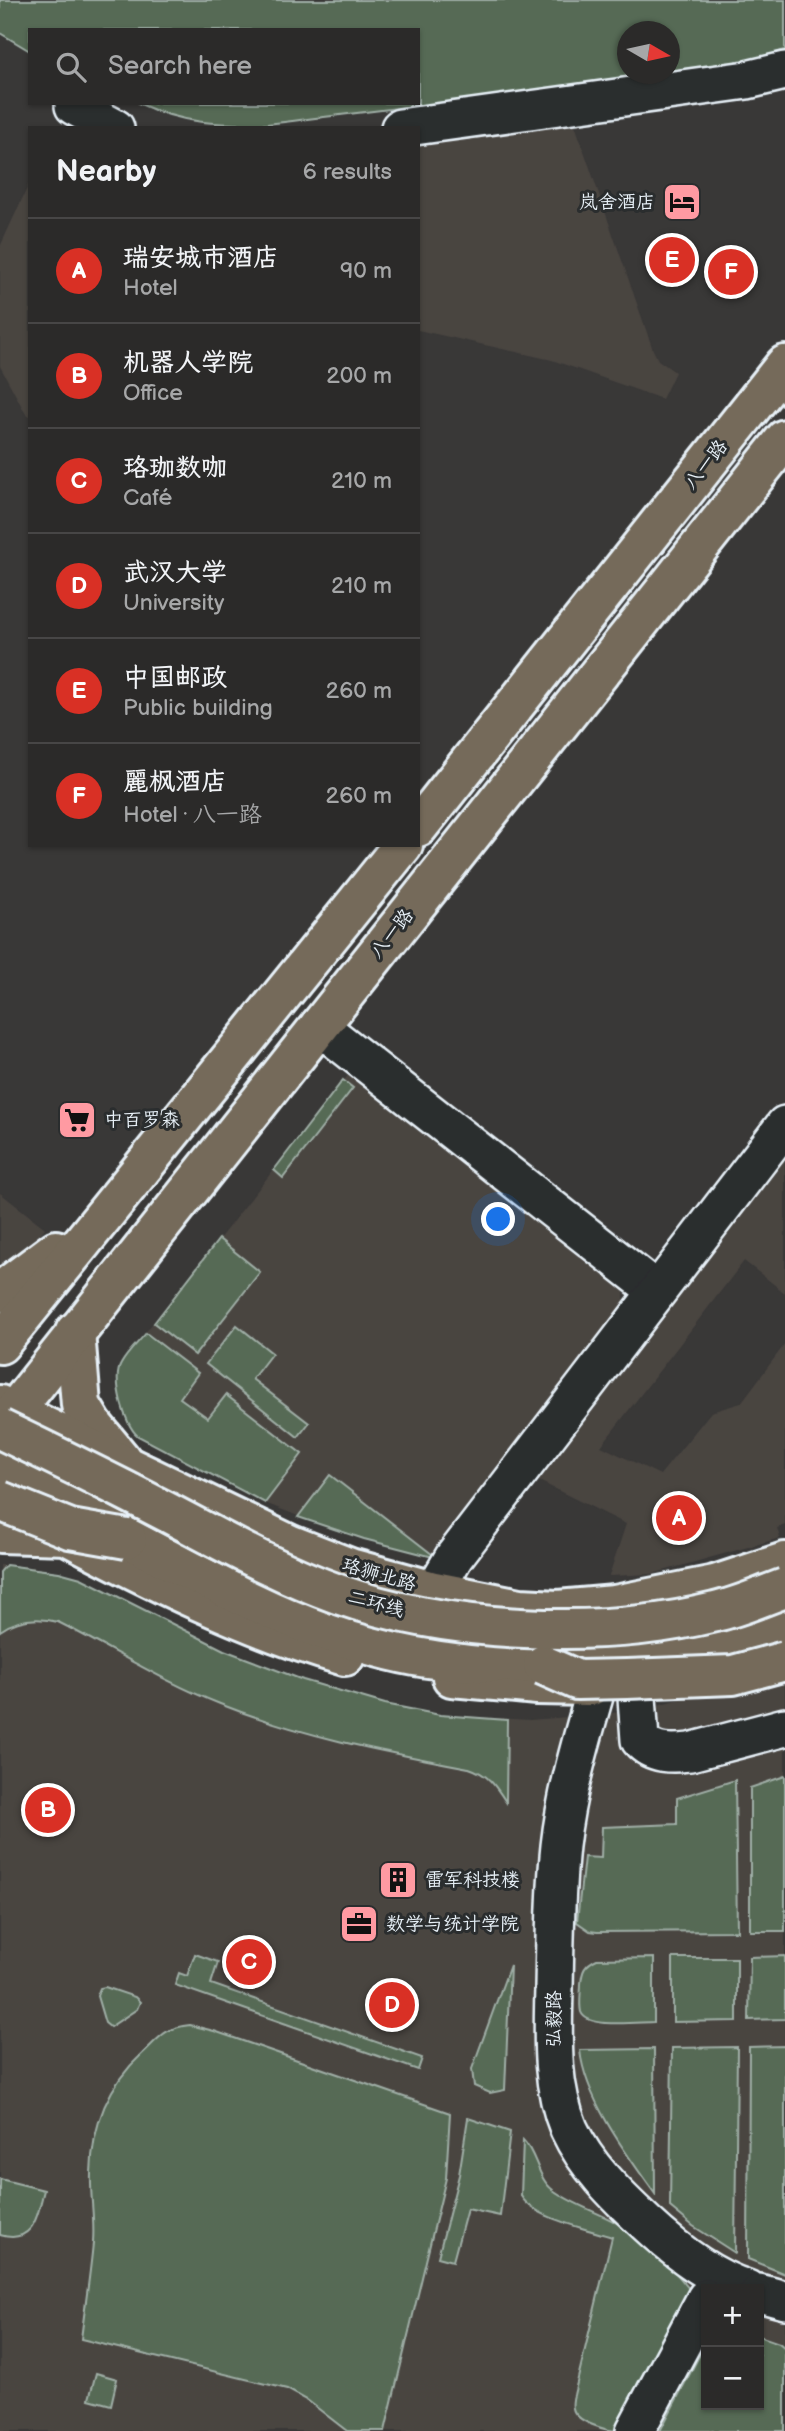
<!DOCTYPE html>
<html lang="en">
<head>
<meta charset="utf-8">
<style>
	:root { --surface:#2b2a29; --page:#333231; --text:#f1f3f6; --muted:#a6a7a8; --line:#474646; --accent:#d93025 }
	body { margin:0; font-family:"Balsamiq Sans","LXGW WenKai TC",sans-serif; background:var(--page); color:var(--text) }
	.controls { position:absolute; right:21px; bottom:21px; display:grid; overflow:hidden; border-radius:0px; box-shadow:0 2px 5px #0004 }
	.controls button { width:63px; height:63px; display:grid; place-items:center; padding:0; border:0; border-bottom:2px solid var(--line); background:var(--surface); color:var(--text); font:35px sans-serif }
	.compass { position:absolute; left:617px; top:21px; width:63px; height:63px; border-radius:50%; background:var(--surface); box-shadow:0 2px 5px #0004; rotate:99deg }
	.you { position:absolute; left:499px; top:1220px; width:24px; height:24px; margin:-18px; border:5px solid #fff; border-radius:50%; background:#1a73e8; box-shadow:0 0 0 10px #1a73e833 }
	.badge { display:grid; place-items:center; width:46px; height:46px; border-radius:50%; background:var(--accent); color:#fff; font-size:23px; font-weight:700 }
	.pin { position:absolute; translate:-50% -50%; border:4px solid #fff; box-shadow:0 2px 7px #0006 }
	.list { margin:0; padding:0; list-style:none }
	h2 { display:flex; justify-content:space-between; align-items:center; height:91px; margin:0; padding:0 28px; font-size:30px }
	h2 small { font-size:23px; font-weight:400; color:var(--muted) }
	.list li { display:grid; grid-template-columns:46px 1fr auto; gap:21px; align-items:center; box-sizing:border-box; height:105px; padding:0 28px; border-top:2px solid var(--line) }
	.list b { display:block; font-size:26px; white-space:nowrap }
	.list p { margin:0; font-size:23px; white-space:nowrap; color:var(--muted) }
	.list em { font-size:23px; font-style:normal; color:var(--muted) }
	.icon { flex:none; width:38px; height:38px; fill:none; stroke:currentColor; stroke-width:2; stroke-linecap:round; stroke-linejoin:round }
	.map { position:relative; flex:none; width:785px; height:2431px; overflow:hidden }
	.search { position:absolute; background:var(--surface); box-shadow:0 2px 5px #0004; left:28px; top:28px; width:392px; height:77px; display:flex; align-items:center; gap:18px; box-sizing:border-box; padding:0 24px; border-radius:0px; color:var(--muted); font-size:26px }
	.panel { position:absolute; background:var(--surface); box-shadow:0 2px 5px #0004; left:28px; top:126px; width:392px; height:721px; border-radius:0px }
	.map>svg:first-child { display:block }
	.built { fill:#4a4541; fill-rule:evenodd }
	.green { fill:#566a55; stroke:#9faea6; stroke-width:2; fill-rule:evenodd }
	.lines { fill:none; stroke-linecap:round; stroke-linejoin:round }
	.minor-casing { stroke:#e8f1f8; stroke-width:42 }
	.major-casing { stroke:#e8f1f8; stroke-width:44 }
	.highway-casing { stroke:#e8f1f8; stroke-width:44 }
	.minor { stroke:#2a2d2e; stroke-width:37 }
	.major { stroke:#746a5a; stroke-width:38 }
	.highway { stroke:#746a5a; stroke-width:38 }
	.highway-bridge-casing { stroke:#e8f1f8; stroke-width:44; stroke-linecap:butt }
	.highway-bridge { stroke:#746a5a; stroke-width:38 }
	.labels { text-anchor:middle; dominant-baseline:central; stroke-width:6; stroke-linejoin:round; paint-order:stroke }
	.poi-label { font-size:19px; fill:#e8f1f8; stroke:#2a2d2e; text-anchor:start }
	.street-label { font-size:19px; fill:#e8f1f8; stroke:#2a2d2e }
</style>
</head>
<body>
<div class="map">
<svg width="785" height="2431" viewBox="0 0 785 2431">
	<rect width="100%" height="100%" fill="#393837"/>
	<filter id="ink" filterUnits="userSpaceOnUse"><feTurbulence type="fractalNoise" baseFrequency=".0143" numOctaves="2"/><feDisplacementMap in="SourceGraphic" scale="14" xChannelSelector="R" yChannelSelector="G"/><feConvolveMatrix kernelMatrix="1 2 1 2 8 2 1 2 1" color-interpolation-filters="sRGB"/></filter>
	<g filter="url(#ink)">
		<g class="built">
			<path d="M575 125 653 350 658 360 675 372 662 399 552 360 418 330V143Z"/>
			<path d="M30 182V416H27L0 366V247Z"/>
			<path d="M353 1069 624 1281V1308L437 1558 334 1530 265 1503 138 1436 129 1426 119 1395V1366Z"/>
			<path d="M785 1145V1293L744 1261 601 1446 660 1475 711 1412 741 1403 785 1344V1525L777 1528 780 1538 652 1574 609 1576 626 1524 533 1478Z"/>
			<path d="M0 1193 45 1228 21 1257 0 1274Z"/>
			<path d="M0 1565 32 1567 81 1578 224 1650 303 1680 385 1704 440 1715 530 1720 607 1714 658 1705 785 1670V2431H0ZM706 2289H759V2405H706Z"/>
		</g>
		<g class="green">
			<path d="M0 0H785V50C709 80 624 82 543 91 451 101 359 113 267 124 217 125 183 124 138 103H418V30H30V51L0 33ZM628 32H670V74H628Z"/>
			<path d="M343 1080 353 1088 283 1178 274 1170Z"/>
			<path d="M219 1239 260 1272 195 1355 154 1323Z"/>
			<path d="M237 1325 272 1353 252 1379 309 1423 298 1437 206 1364Z"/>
			<path d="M146 1333 198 1373 180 1398 208 1418 226 1395 302 1454 265 1503 138 1436C124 1425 112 1379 121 1364 127 1353 138 1343 146 1333Z"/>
			<path d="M330 1475 437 1558 364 1539 298 1517Z"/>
			<path d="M6 1565 59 1572 81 1578 224 1650 303 1680 385 1704 440 1715 507 1720 506 1802C495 1785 488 1774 469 1768 385 1752 300 1736 220 1704 164 1682 112 1649 58 1622 38 1617 17 1619 0 1631V1572Z"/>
			<path d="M785 1776V1931H750V1788Z"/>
			<path d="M735 1780 737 1931 597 1932 590 1931 577 1922 584 1857 601 1858 602 1827 677 1824V1798Z"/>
			<path d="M195 1954 218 1962 211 1984 422 2058 418 2070 175 1985 179 1973 187 1976Z"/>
			<path d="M785 1956V2019L749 2020 750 1957Z"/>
			<path d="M654 1958V2022C638 2022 587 2029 581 2012 579 2004 581 1992 581 1984 582 1971 584 1965 597 1959Z"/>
			<path d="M673 1958H737V2021L673 2022Z"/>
			<path d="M510 1965 505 2090 490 2093 474 2086 472 2069Z"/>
			<path d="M105 1987 135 1997 140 2002 137 2009 110 2027 105 2023 97 1996 100 1988Z"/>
			<path d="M190 2025 214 2031 450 2113 446 2178 385 2431H347L307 2400 287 2389 81 2339C85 2307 90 2275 93 2243 95 2219 90 2196 91 2173 92 2127 108 2085 142 2054 160 2037 164 2028 190 2025Z"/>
			<path d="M785 2046V2274L748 2259 749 2047Z"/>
			<path d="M737 2047 735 2253 693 2226 670 2207 672 2048Z"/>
			<path d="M654 2049 655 2194C627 2155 585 2099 580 2050Z"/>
			<path d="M468 2118 510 2132 500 2216 467 2209 453 2261 438 2257 459 2175Z"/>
			<path d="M523 2140C537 2154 537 2178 553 2190 572 2204 595 2211 615 2222 645 2237 670 2265 690 2290L619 2431C607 2431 575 2422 573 2408 572 2405 573 2398 574 2395L612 2237C588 2229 533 2218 521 2196Z"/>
			<path d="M0 2179 44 2190C37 2216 34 2245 0 2235Z"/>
			<path d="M759 2336 779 2343 785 2348V2431H660L699 2356 706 2348V2405H759Z"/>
			<path d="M96 2373 117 2379 111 2405 89 2399Z"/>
		</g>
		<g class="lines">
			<defs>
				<g id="minor">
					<path d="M74 106 115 128"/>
					<path d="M400 128 747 80 785 71"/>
					<path d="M319 1026 657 1291"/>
					<path d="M434 1591 454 1557 785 1125"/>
					<path d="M636 1683 640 1740C653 1755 672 1754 690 1752L785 1727"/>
					<path d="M597 1686C582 1738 566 1792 560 1846 555 1893 555 1941 554 1988 553 2036 550 2084 569 2129 586 2166 617 2196 646 2223 675 2250 709 2277 747 2289"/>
					<path d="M759 2293 785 2300"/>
					<path d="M635 2431 706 2298"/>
				</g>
				<g id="major">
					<path d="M418 827 785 365"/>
					<path d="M0 1292 56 1250"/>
					<path d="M75 1332 81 1405 93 1425 121 1459"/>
					<path d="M0 1344 403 845"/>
					<path d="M0 1405 291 1545 350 1568 434 1591 520 1608 558 1610 615 1605 715 1585 785 1562"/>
					<path d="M0 1429 785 439"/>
					<path d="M57 1530C149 1579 245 1627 345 1656"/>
					<path d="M0 1533 67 1535"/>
					<path d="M452 1677 537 1685 591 1686"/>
				</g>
				<path id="highway" d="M0 1471C64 1505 128 1539 192 1572 263 1607 337 1641 415 1656 455 1663 495 1662 536 1664 551 1664 567 1666 583 1666 652 1664 720 1648 785 1625"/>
			</defs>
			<use href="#minor" class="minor-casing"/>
			<use href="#major" class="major-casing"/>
			<use href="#highway" class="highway-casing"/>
			<use href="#minor" class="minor"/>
			<use href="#major" class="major"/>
			<use href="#highway" class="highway"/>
			<defs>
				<g id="highway-bridge">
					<path d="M0 1429C54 1455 108 1481 161 1509 219 1539 276 1572 338 1594 447 1633 602 1640 715 1612 739 1607 762 1596 785 1588"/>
					<path d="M0 1501 70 1529 127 1539"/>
					<path d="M543 1665 577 1680 627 1679 733 1675 785 1661"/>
				</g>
			</defs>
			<use href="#highway-bridge" class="highway-bridge-casing"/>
			<use href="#highway-bridge" class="highway-bridge"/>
		</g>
	</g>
	<defs>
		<symbol id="hotel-square" viewBox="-11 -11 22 22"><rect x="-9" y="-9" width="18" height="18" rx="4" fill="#ff9aa2" stroke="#2a2d2e"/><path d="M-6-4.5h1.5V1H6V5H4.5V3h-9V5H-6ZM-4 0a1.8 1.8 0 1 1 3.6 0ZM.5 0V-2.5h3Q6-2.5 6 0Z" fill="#111"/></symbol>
		<symbol id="supermarket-square" viewBox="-11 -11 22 22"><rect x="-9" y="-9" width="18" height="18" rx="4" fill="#ff9aa2" stroke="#2a2d2e"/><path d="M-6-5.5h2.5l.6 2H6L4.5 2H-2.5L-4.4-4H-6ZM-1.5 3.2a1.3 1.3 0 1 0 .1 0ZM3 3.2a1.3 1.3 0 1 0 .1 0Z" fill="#111"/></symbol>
		<symbol id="building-square" viewBox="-11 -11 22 22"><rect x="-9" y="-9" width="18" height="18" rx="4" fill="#ff9aa2" stroke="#2a2d2e"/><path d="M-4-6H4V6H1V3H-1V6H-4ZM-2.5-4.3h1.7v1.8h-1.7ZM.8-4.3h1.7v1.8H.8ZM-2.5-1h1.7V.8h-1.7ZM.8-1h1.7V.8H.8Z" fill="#111"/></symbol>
		<symbol id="office-square" viewBox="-11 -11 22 22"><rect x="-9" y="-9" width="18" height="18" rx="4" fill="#ff9aa2" stroke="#2a2d2e"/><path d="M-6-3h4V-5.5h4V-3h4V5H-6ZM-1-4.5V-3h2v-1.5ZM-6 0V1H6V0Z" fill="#111"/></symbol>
	</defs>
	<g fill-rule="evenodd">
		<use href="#hotel-square" x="660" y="180" width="44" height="44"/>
		<use href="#supermarket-square" x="55" y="1098" width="44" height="44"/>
		<use href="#building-square" x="376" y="1858" width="44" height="44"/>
		<use href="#office-square" x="337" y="1902" width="44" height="44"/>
	</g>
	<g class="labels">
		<g class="poi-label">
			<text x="655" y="202" text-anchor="end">岚舍酒店</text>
			<text x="104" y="1120">中百罗森</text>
			<text x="425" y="1880">雷军科技楼</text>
			<text x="386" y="1924">数学与统计学院</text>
		</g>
		<g class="street-label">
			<text transform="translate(706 465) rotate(-52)">八一路</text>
			<text transform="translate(392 934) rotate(-52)">八一路</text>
			<text transform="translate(379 1575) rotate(16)">珞狮北路</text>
			<text transform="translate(376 1604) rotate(15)">二环线</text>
			<text transform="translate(554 2019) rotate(-90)">弘毅路</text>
		</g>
	</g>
</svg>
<div class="controls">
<button>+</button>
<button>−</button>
</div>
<svg class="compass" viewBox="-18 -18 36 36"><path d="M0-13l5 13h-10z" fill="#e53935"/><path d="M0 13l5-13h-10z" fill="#a6a7a8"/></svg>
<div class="you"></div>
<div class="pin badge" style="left:679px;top:1518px">A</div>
<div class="pin badge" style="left:48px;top:1810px">B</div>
<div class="pin badge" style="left:249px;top:1962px">C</div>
<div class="pin badge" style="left:392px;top:2005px">D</div>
<div class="pin badge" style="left:672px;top:260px">E</div>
<div class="pin badge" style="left:731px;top:272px">F</div>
<div class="search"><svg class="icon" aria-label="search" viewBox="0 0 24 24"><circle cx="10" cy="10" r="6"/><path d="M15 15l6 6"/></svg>Search here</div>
<section class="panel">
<h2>Nearby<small>6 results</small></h2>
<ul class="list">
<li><span class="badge">A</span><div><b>瑞安城市酒店</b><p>Hotel</p></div><em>90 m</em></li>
<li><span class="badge">B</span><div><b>机器人学院</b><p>Office</p></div><em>200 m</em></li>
<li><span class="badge">C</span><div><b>珞珈数咖</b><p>Café</p></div><em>210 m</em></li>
<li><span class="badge">D</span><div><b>武汉大学</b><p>University</p></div><em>210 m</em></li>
<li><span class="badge">E</span><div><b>中国邮政</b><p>Public building</p></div><em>260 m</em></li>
<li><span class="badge">F</span><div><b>麗枫酒店</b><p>Hotel · 八一路</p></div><em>260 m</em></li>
</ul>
</section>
</div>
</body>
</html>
